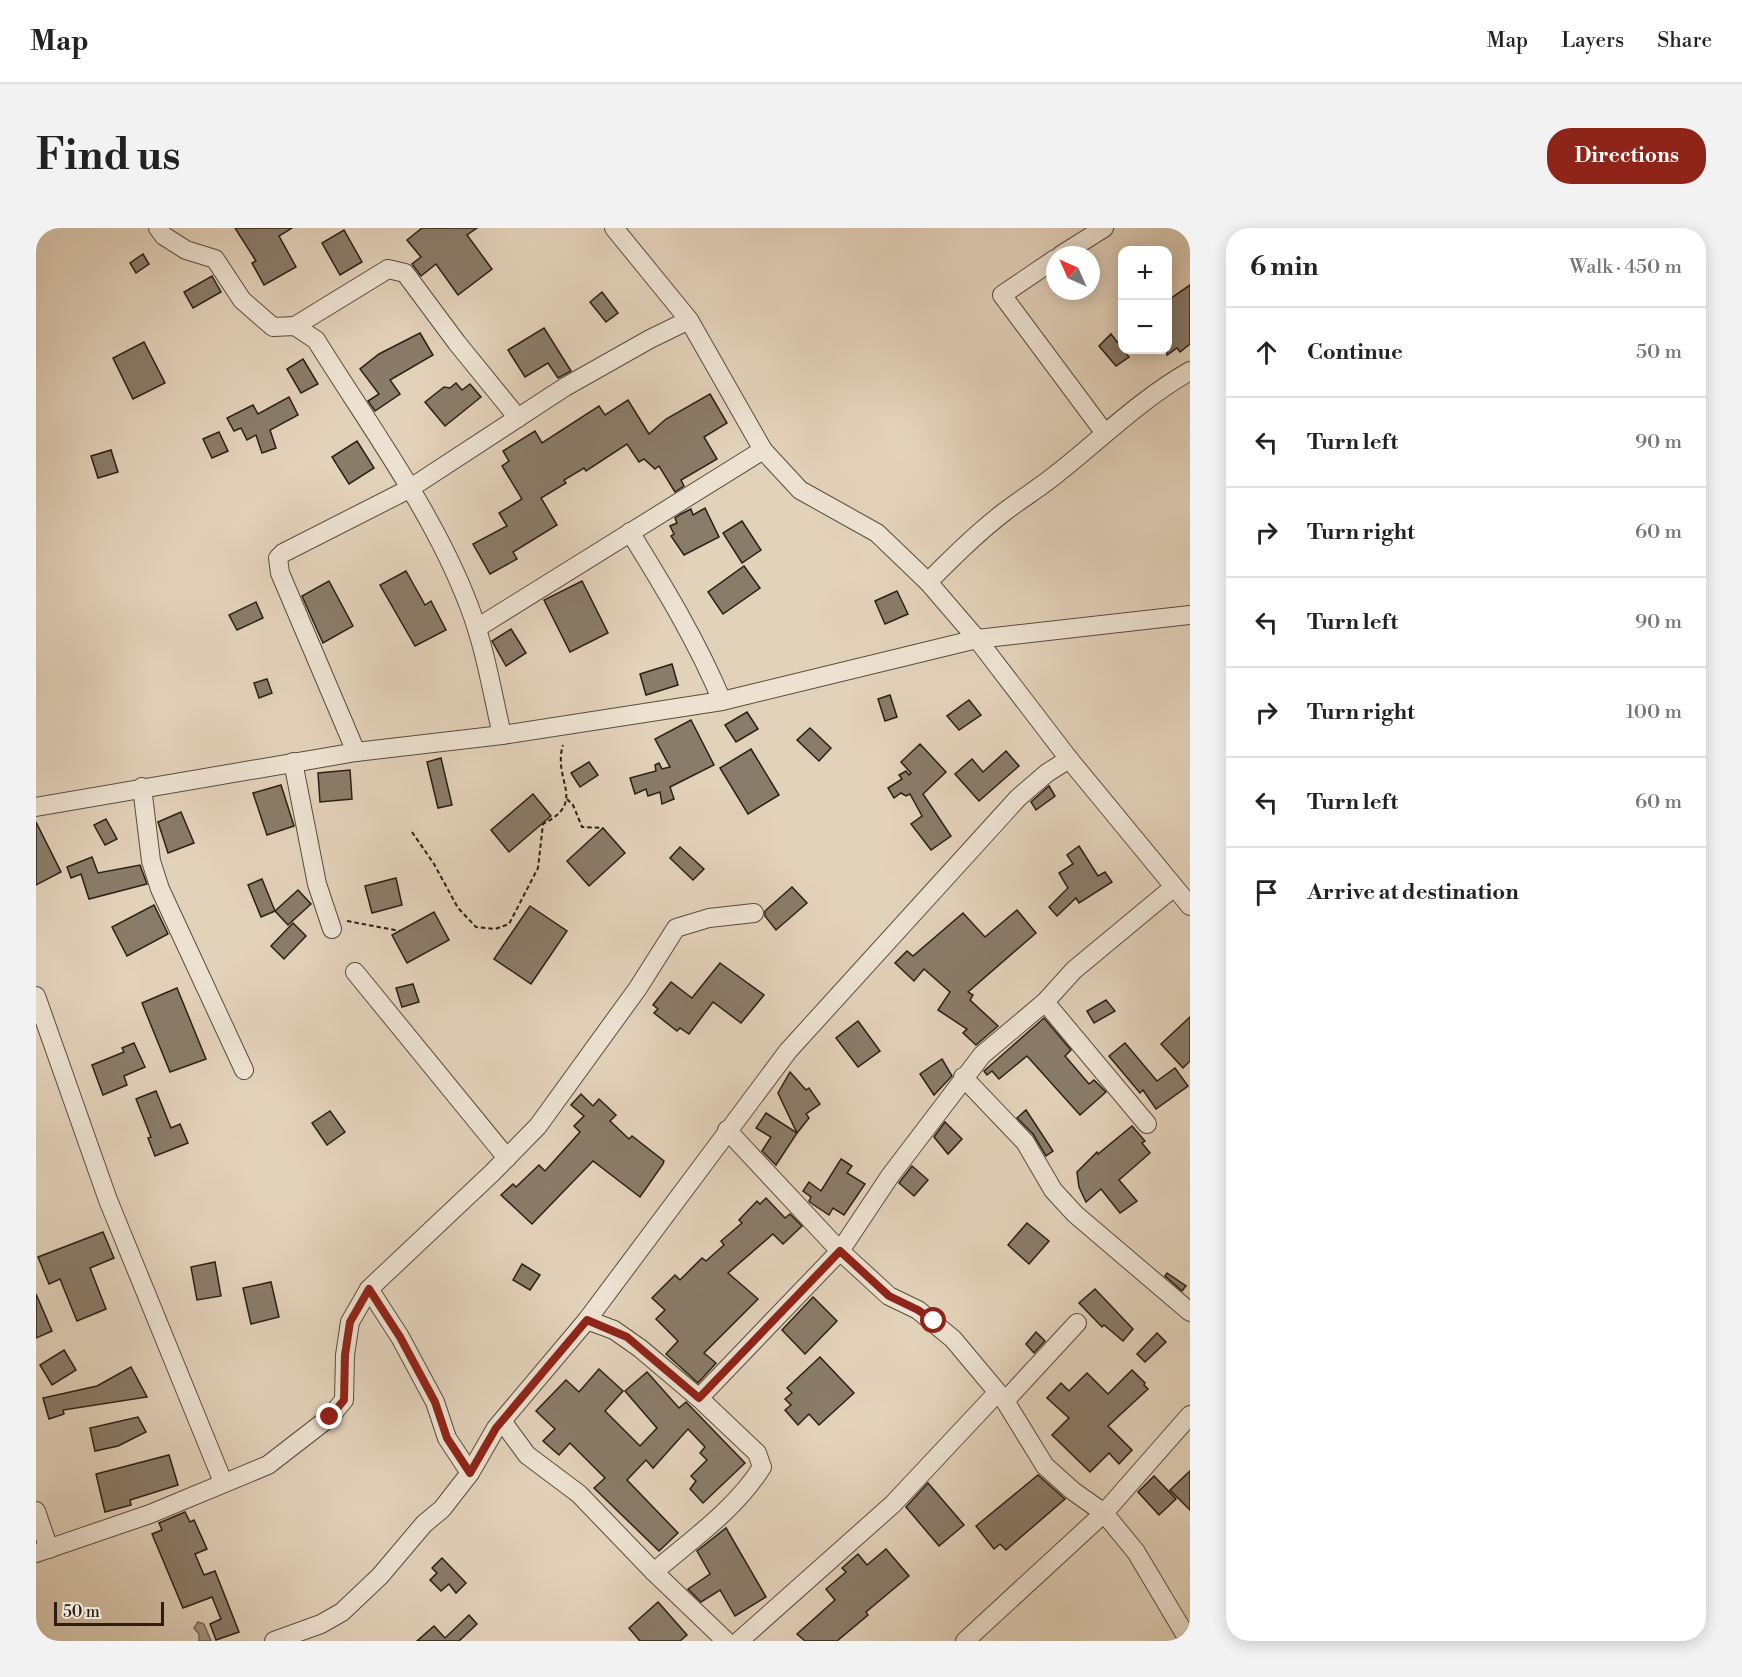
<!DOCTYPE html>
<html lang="en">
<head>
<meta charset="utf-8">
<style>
	:root { --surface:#fff; --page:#f2f2f2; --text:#222; --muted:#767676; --line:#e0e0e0; --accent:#8f2418 }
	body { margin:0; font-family:"Libre Bodoni",serif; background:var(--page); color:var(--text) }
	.controls { position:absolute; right:18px; top:18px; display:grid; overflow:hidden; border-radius:12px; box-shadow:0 3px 15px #0003 }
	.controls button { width:54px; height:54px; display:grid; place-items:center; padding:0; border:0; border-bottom:2px solid var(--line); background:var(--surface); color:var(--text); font:30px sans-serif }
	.compass { position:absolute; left:1010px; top:18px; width:54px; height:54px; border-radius:50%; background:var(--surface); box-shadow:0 3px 15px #0003; rotate:315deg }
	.scale { position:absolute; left:18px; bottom:15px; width:110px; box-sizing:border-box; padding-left:6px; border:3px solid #2a1f14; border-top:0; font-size:16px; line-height:21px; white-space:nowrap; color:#2a1f14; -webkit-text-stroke:4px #ede2d2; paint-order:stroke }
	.stop { position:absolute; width:18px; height:18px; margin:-14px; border:4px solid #8f2418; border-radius:50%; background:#fff }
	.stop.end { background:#8f2418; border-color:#fff; box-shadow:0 2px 6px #0008 }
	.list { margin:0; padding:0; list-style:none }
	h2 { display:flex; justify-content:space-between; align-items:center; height:78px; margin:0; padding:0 24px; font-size:26px }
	h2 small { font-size:20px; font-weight:400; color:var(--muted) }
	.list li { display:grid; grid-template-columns:39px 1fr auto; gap:18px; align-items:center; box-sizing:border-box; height:90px; padding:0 24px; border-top:2px solid var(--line) }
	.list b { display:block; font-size:22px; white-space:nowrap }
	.list em { font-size:20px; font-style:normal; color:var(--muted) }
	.icon { flex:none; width:33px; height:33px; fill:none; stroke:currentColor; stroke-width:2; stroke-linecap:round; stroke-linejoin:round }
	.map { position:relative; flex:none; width:1154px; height:1413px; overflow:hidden; border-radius:24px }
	header { display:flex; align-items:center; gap:36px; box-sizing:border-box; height:84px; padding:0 30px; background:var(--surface); border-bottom:2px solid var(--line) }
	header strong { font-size:28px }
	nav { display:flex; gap:33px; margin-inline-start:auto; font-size:21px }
	.intro { display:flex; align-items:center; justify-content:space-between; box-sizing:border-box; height:144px; padding:0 36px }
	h1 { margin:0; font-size:42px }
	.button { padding:15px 27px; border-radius:24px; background:var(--accent); color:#fff; font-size:21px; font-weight:700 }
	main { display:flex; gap:36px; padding:0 36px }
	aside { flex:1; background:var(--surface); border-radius:24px; box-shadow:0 3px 15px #0003 }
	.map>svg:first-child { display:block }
	.water { fill:#a49582; stroke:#736656; stroke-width:1.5 }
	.building { fill:#8a7c6a; stroke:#2a1f14; stroke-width:1.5 }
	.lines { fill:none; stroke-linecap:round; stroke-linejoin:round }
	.minor-casing { stroke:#584c3e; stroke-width:20 }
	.path { stroke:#2a1f14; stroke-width:2; stroke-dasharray:4.5 3; stroke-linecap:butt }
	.minor { stroke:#ede2d2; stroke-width:18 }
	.route { stroke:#8f2418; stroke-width:8 }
</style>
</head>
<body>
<header>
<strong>Map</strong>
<nav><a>Map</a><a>Layers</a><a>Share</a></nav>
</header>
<div class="intro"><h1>Find us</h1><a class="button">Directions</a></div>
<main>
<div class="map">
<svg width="1154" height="1413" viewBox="0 0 1154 1413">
	<rect width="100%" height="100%" fill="#e3d2ba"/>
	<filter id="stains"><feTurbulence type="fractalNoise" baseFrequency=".00333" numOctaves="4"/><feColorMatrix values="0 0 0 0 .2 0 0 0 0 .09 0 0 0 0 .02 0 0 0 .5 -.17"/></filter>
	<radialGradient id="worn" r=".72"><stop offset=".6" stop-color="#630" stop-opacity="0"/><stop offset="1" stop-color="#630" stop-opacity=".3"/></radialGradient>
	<path class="water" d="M162 1394 168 1396 175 1413H163V1406L158 1400Z"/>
	<g class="building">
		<path d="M199 0H256L243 8 260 39 228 57 216 35 220 33Z"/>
		<path d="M386 0H441L431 7 456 41 422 67 400 36 385 48 376 36 385 29 371 12Z"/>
		<path d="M308 2 326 34 304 47 286 15Z"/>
		<path d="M107 26 113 36 100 45 94 35Z"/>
		<path d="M176 48 185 64 157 80 148 64Z"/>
		<path d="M1154 57V116L1144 124 1141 120 1131 127V73Z"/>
		<path d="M566 64 582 85 570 94 554 74Z"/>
		<path d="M508 100 535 143 522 150 512 135 489 149 472 122Z"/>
		<path d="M384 105 397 127 354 152 364 166 339 183 332 173 343 166 324 141 343 126Z"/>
		<path d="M1075 106 1093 129 1080 138 1063 118Z"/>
		<path d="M108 114 129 155 97 171 77 130Z"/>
		<path d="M267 131 282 156 265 165 251 141Z"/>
		<path d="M420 155 426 162 434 156 445 169 409 198 389 174 408 159 414 160Z"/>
		<path d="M674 166 691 195 668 209 681 231 645 252 648 258 639 264 623 238 619 241 608 231 603 234 591 216 550 243 548 240 528 252 530 255 505 270 521 297 477 324 481 331 454 346 437 316 471 298 463 285 486 271 466 238 473 233 467 223 499 203 506 215 563 178 569 187 592 172 613 206 630 191Z"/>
		<path d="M253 169 262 187 234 202 240 220 226 225 220 207 211 212 205 200 198 203 191 190 217 177 222 186Z"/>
		<path d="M183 204 192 223 176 230 167 211Z"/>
		<path d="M321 213 338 240 313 256 296 229Z"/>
		<path d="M75 222 82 244 62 250 55 228Z"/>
		<path d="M669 280 683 309 648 327 635 308 638 306 634 298 641 295 639 290 645 286 655 281 657 287Z"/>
		<path d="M706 293 725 322 706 335 687 305Z"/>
		<path d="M708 338 724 360 687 386 672 364Z"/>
		<path d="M370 343 389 377 395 373 410 402 379 418 344 357Z"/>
		<path d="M293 353 317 398 287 415 266 368Z"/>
		<path d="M546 353 572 405 534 424 508 372Z"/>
		<path d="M861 363 872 386 849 396 839 373Z"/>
		<path d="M220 374 227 390 201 402 193 387Z"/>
		<path d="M475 401 490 425 470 438 456 413Z"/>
		<path d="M636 436 642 457 610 467 604 446Z"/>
		<path d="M231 451 236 465 223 470 218 455Z"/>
		<path d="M854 467 861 489 849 493 842 471Z"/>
		<path d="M933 472 945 487 923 502 911 488Z"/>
		<path d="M711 484 722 501 700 514 689 497Z"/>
		<path d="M655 492 678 537 634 559 638 571 626 576 624 564 612 568 610 561 599 566 594 550 620 543 619 537 623 535 626 541 634 539 619 511Z"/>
		<path d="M774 500 795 520 783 533 761 512Z"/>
		<path d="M884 516 910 544 887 566 915 608 895 622 875 596 886 588 874 566 870 568 865 565 858 570 852 560 866 551 863 547 870 543 873 547 875 545 865 534Z"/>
		<path d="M715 521 743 567 712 586 684 540Z"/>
		<path d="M970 523 983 538 943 573 919 546 936 531 947 544Z"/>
		<path d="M405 530 416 577 402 580 391 534Z"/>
		<path d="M553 534 562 547 544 559 535 545Z"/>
		<path d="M314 542 316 571 284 574 282 545Z"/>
		<path d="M245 557 258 598 231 607 217 565Z"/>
		<path d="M1013 558 1019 568 1000 582 995 574Z"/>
		<path d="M497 566 515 588 473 624 455 602Z"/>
		<path d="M145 584 158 615 132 625 122 594Z"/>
		<path d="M70 591 81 611 69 617 58 597Z"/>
		<path d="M0 594 25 644 0 657Z"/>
		<path d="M567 600 589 625 553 658 531 633Z"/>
		<path d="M1043 618 1062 648 1069 644 1076 654 1043 675 1040 670 1021 688 1013 679 1032 660 1023 645 1037 636 1031 627Z"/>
		<path d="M644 619 668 641 657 652 634 630Z"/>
		<path d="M56 629 62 645 104 637 111 656 53 671 45 646 35 650 31 639Z"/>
		<path d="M360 650 366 677 336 685 329 658Z"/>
		<path d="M226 651 239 683 225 689 212 657Z"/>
		<path d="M756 659 771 675 740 702 729 688V683Z"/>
		<path d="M262 662 275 676 252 697 239 683Z"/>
		<path d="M118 677 132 706 91 728 76 699Z"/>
		<path d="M494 678 531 703 495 756 458 731Z"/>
		<path d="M981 682 1000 705 932 764 937 767 934 772 962 798 940 817 927 805 931 801 902 782 914 764 888 741 878 753 859 735 871 723 877 728 927 685 949 709Z"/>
		<path d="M398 684 413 712 371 735 356 707Z"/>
		<path d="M257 695 270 708 248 731 235 718Z"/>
		<path d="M684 735 728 767 705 795 677 774 653 806 644 800 641 803 618 785 622 781 617 777 635 754 656 770Z"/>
		<path d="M377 756 383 774 366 779 360 760Z"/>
		<path d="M141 760 170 831 134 844 106 775Z"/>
		<path d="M1070 772 1079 783 1058 795 1051 783Z"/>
		<path d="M1154 789V833L1147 840 1125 816Z"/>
		<path d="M1008 790 1035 822 1029 828 1053 856 1058 852 1070 864 1044 887 991 828 963 851 956 843 951 847 948 843Z"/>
		<path d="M822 793 844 823 822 839 800 810Z"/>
		<path d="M98 815 109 839 88 848 91 857 67 867 56 837 88 824 86 820Z"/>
		<path d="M1089 815 1121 853 1139 840 1152 858 1120 881 1107 862 1104 865 1073 828Z"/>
		<path d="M906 831 916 848 898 867 884 846Z"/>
		<path d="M754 844 770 862 773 860 784 876 770 886 773 890 761 905 742 865Z"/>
		<path d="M120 863 135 900 144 896 152 915 119 928 112 910 115 909 100 871Z"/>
		<path d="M545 866 557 878 563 871 580 887 574 893 593 911 596 908 628 933 627 936 604 969 557 933 496 996 465 967 477 956 480 959 503 937 509 943 544 904 538 898 548 888 535 877Z"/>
		<path d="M990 882 1017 923 1010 928 997 906 981 890Z"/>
		<path d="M294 883 309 904 291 917 276 895Z"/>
		<path d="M730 885 761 905 740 937 726 923 735 909 720 900Z"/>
		<path d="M909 894 926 911 912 926 898 909Z"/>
		<path d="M1096 898 1109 913 1106 915 1114 925 1083 952 1101 973 1084 985 1065 961 1050 974 1043 959 1041 944 1061 924 1062 926Z"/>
		<path d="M805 931 816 938 811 945 829 956 808 987 797 980 793 987 775 975 773 973 775 969 767 963 773 954 785 963Z"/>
		<path d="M876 938 892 952 878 968 863 955Z"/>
		<path d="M730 970 749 990 754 986 766 998 747 1016 737 1006 692 1045 722 1071 668 1125 680 1135 662 1155 630 1126 642 1113 620 1091 629 1082 616 1070 639 1047 644 1052 666 1030 670 1033 688 1017 685 1013 706 995 703 992 721 973 724 976Z"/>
		<path d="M991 995 1013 1013 993 1036 972 1017Z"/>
		<path d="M67 1004 78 1030 54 1040 70 1081 41 1093 24 1051 13 1056 2 1029Z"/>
		<path d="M179 1034 185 1068 161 1072 155 1039Z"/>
		<path d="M486 1036 504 1047 494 1062 477 1052Z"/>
		<path d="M1131 1045 1150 1058 1146 1063 1129 1048Z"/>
		<path d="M235 1054 243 1089 215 1096 207 1060Z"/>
		<path d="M1059 1061 1097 1101 1087 1113 1068 1097 1066 1099 1043 1075Z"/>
		<path d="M0 1066 16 1103 0 1110Z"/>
		<path d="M777 1069 801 1093 769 1126 746 1102Z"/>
		<path d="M1000 1104 1009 1113 998 1125 990 1116Z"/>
		<path d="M1121 1105 1130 1114 1109 1134 1101 1126Z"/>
		<path d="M28 1122 40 1142 16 1157 4 1137Z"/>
		<path d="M784 1129 818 1165 783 1197 773 1186 762 1197 749 1182 755 1177 749 1171 756 1165 751 1160Z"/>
		<path d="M95 1139 111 1169 27 1182 28 1186 13 1191 7 1170 61 1158Z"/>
		<path d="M563 1141 587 1163 569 1183 604 1218 621 1200 589 1163 611 1144 643 1180 650 1174 709 1235 667 1275 654 1261 660 1253 655 1248 671 1232 664 1225 669 1219 652 1201 617 1240 610 1232 591 1252 642 1305 623 1323 558 1260 569 1250 534 1215 523 1227 507 1213 519 1201 500 1183 530 1152 543 1164Z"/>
		<path d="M1096 1142 1109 1155 1108 1157 1112 1161 1072 1198 1096 1222 1083 1236 1073 1225 1054 1244 1016 1207 1033 1190 1011 1170 1025 1155 1033 1163 1051 1145 1072 1166Z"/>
		<path d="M102 1189 110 1204 82 1218 59 1223 54 1200Z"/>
		<path d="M133 1227 142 1257 94 1272 95 1277 69 1284 60 1246Z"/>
		<path d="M1154 1243V1282L1134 1262Z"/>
		<path d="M1002 1247 1029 1271 970 1322 964 1316 958 1321 940 1298Z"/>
		<path d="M1118 1248 1140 1271 1123 1287 1102 1264Z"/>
		<path d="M892 1255 928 1297 903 1318 870 1279Z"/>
		<path d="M149 1284 154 1294 158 1292 171 1321 159 1326 168 1347 179 1343 203 1404 180 1412 174 1396 185 1391 176 1369 147 1380 116 1306 126 1302 123 1295Z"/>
		<path d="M690 1300 730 1369 699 1388 684 1362 665 1374 652 1361 674 1346 661 1323Z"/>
		<path d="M850 1321 873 1348 830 1384 832 1387 801 1413H769L761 1406 799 1372 790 1361 810 1344 806 1340 822 1326 831 1337Z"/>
		<path d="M406 1330 430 1355 420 1365 413 1356 405 1363 394 1352 401 1345 396 1340Z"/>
		<path d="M622 1374 651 1407 644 1413H604L593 1400Z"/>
		<path d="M433 1387 441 1396 423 1413H381L398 1398 409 1410Z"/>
	</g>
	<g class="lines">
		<defs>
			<g id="minor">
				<path d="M122 0 128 8 150 22 179 31 206 72 237 99 259 98 280 112C332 196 398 285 433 378 449 419 456 464 466 507"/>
				<path d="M578 0 653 92"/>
				<path d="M1025 27 1068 0"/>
				<path d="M1019 31 966 67 1068 204"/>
				<path d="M259 98 352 41 369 45 421 115 482 190"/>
				<path d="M594 304C628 359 661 413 686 473"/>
				<path d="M892 354C916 330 940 306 967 285 985 271 1005 259 1023 244 1067 209 1105 171 1154 143"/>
				<path d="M441 400 727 222"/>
				<path d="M320 524 244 345 242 330 247 325 373 261 529 159 614 111 653 92 727 222 764 262 841 305 892 354 941 411 1033 531 1154 678"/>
				<path d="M257 534 281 656 296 701"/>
				<path d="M106 559 115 633 124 661 208 842"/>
				<path d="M0 579 320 524 466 507 686 473 941 411 1154 387"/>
				<path d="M319 744 471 930"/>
				<path d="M0 768 72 972 187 1254"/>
				<path d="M1009 774 1111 896"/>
				<path d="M927 849 989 914 1017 962 1039 986 1154 1084"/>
				<path d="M691 902 804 1023 853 1068 882 1082 917 1111 969 1173 1009 1238 1037 1263 1068 1285 1100 1324 1153 1413"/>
				<path d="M333 1061 364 1109 399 1174 411 1210 434 1245"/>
				<path d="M551 1092 578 1102 605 1121 663 1170 721 1225 726 1239C700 1281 655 1312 618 1344"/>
				<path d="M663 1170 804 1023 854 948 946 827 1009 774 1038 742 1138 659"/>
				<path d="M969 1173 1041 1095"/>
				<path d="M466 1193 491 1227 543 1266 618 1344 690 1413"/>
				<path d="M0 1283 13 1321"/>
				<path d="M0 1325 114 1286 232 1237 294 1189 308 1172 309 1127 314 1094 333 1061 456 945 502 898 602 760 640 700 673 690 718 685"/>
				<path d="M238 1413 285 1396 306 1384 344 1348 388 1296 406 1281 434 1245 460 1200 551 1092 752 823 982 570 1011 545 1033 531"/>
				<path d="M703 1413 857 1276 961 1165"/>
				<path d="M929 1413 1068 1285 1154 1187"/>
			</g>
		</defs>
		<use href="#minor" class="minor-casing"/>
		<g class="path">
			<path d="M531 571 537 577 546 599 567 600"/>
			<path d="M376 604 398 636 422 680 440 699 459 701 473 696 502 640 507 596C552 573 516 553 527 517"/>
			<path d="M311 693 364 703"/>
		</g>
		<use href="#minor" class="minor"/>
	</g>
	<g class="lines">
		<path class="route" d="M294 1189 308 1172 309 1127 314 1094 333 1061 364 1109 399 1174 411 1210 434 1245 460 1200 551 1092 591 1109 663 1170 804 1023 853 1068 882 1082 898 1093"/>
	</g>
	<rect width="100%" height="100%" filter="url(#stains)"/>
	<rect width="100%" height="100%" fill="url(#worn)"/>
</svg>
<div class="controls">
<button>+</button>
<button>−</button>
</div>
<svg class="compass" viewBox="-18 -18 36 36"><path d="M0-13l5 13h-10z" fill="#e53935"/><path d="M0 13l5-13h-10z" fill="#767676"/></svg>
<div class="scale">50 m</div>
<div class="stop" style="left:898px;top:1093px"></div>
<div class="stop end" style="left:294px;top:1189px"></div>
</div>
<aside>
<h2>6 min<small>Walk · 450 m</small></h2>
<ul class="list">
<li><svg class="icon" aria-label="ahead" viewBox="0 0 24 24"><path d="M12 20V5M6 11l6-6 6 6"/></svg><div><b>Continue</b></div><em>50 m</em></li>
<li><svg class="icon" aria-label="left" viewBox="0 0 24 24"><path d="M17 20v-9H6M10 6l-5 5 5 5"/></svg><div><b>Turn left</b></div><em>90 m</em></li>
<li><svg class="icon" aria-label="right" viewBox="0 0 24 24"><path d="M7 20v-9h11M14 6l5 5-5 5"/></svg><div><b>Turn right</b></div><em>60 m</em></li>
<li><svg class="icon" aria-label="left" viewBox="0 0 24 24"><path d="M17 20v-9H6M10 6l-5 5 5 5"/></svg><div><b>Turn left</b></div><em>90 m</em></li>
<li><svg class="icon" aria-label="right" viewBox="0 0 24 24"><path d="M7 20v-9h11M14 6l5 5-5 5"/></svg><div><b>Turn right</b></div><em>100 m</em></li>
<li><svg class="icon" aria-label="left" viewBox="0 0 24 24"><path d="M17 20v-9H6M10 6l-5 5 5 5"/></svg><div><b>Turn left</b></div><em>60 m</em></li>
<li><svg class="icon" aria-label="arrive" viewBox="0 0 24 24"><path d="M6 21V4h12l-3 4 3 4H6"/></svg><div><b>Arrive at destination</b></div></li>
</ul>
</aside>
</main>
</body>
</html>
